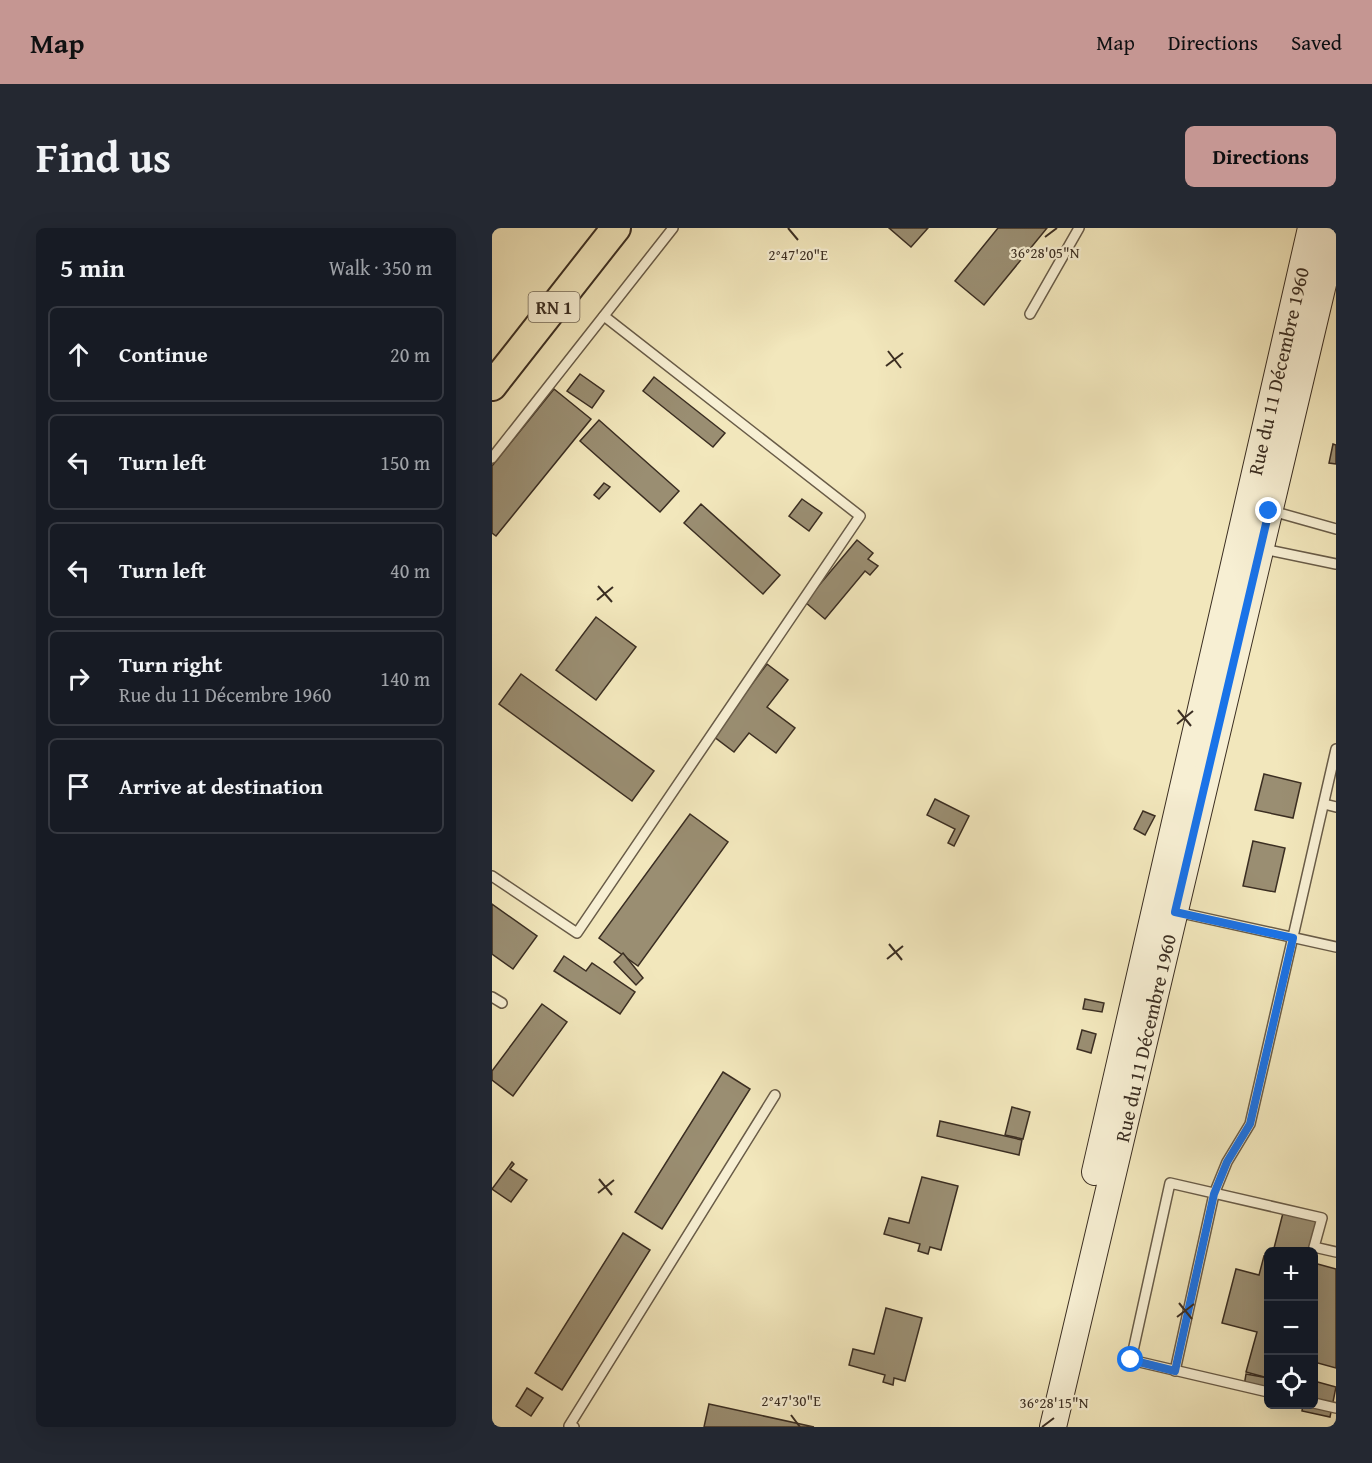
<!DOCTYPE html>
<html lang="en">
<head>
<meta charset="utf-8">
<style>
	:root { --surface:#171b24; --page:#242831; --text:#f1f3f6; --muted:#9ea1a6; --line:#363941; --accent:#c59692 }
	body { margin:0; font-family:"Gentium Book Plus",serif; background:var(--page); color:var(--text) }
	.controls { position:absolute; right:18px; bottom:18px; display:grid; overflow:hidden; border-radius:9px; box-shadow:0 6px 24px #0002 }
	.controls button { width:54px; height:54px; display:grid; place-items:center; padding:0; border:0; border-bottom:2px solid var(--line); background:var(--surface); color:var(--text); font:30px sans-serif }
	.stop { position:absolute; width:18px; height:18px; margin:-14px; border:4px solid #1a73e8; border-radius:50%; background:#fff }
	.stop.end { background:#1a73e8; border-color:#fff; box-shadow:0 2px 6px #0008 }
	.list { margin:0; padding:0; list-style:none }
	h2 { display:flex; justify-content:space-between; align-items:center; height:78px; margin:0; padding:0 24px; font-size:26px }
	h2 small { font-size:20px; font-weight:400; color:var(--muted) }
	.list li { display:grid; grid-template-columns:39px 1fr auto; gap:18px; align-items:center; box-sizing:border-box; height:96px; margin:0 12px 12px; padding:0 12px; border:2px solid var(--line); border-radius:9px }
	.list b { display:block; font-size:22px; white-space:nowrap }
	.list p { margin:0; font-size:20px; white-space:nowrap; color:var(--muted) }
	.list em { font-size:20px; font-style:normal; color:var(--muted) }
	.icon { flex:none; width:33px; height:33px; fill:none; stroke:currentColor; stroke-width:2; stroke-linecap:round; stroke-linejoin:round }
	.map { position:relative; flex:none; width:844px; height:1199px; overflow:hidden; border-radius:9px }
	header { display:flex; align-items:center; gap:36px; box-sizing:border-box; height:84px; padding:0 30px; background:var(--accent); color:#111 }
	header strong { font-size:28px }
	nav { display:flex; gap:33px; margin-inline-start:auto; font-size:21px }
	.intro { display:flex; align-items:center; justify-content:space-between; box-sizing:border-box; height:144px; padding:0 36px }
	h1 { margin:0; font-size:42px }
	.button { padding:15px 27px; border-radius:9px; background:var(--accent); color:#111; font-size:21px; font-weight:700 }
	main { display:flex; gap:36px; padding:0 36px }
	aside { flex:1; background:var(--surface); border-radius:9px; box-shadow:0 6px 24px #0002 }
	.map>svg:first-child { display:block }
	.building { fill:#9a8e72; stroke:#3b2e22; stroke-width:1.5 }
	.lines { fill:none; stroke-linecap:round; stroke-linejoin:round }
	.service-casing { stroke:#695c48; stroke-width:12 }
	.secondary-casing { stroke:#3b2e22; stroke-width:28 }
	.primary-casing { stroke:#3b2e22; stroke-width:32 }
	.service { stroke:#f7efd3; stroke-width:9 }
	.secondary { stroke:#f7efd3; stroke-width:26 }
	.primary { stroke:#f2e7bc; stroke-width:28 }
	.route { stroke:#1a73e8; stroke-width:8 }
	.ticks { fill:none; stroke:#3b2e22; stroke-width:2 }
	.labels { text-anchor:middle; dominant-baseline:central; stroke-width:4.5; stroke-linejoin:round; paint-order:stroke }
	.shield { fill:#f7efd3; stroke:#736857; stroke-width:1.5 }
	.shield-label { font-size:18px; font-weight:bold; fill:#3b2e22 }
	.street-label { font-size:20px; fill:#3b2e22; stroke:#f7efd3 }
	.ticks-label { font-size:15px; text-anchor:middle; fill:#3b2e22; stroke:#f7efd3; stroke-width:4.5; stroke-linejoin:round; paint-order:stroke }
</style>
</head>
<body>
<header>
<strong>Map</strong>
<nav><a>Map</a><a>Directions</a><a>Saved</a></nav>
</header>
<div class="intro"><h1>Find us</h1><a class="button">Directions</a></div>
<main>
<aside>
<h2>5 min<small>Walk · 350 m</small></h2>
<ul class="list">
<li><svg class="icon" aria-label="ahead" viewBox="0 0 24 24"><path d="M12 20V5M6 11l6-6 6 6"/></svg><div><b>Continue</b></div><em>20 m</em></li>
<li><svg class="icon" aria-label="left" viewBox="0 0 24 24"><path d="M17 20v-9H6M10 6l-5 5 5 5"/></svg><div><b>Turn left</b></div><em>150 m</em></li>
<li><svg class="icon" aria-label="left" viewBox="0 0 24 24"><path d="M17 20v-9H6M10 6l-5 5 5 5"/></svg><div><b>Turn left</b></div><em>40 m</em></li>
<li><svg class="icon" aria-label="right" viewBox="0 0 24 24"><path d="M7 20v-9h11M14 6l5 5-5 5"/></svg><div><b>Turn right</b><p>Rue du 11 Décembre 1960</p></div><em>140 m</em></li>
<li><svg class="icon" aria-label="arrive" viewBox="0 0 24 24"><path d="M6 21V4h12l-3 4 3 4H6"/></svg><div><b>Arrive at destination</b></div></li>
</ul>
</aside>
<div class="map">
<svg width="844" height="1199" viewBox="0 0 844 1199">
	<rect width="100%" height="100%" fill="#f2e7bc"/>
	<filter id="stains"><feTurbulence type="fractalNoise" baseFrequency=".00333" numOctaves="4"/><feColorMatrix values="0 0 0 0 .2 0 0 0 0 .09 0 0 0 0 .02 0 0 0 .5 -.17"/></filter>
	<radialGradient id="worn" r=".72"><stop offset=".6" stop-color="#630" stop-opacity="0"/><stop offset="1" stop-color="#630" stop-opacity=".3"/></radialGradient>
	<g class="building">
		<path d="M397 0H436L419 19Z"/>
		<path d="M506 0H555L492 77 463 53Z"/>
		<path d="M88 146 112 163 100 180 75 163Z"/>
		<path d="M162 149 233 205 221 219 151 163Z"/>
		<path d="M62 161 99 191 4 308 0 305V238Z"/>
		<path d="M107 192 187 263 168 284 88 213Z"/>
		<path d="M841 216 844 217V236L837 235Z"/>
		<path d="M112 255 118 259 107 271 102 267Z"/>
		<path d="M310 271 330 285 317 303 297 288Z"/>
		<path d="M209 276 288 347 271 366 192 295Z"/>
		<path d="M365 312 381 325 376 331 386 338 378 347 373 343 333 391 313 374Z"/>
		<path d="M104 389 144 419 104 472 64 442Z"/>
		<path d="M275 436 296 452 275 479 303 500 284 525 257 505 242 524 221 508Z"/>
		<path d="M29 446 162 543 140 573 7 476Z"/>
		<path d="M772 546 809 555 801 590 763 582Z"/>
		<path d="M443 571 477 588 462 618 456 615 463 601 435 587Z"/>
		<path d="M651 583 663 588 653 607 642 601Z"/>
		<path d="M198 586 236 614 146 738 107 710Z"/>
		<path d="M761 613 793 620 783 664 751 658Z"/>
		<path d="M0 676 45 708 21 741 0 726Z"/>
		<path d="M131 725 151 750 144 757 122 734Z"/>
		<path d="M72 728 94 743 100 735 143 764 128 786 62 743Z"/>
		<path d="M593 771 612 775 610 784 591 781Z"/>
		<path d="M50 776 75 794 21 868 0 852V843Z"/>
		<path d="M590 802 604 806 599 825 585 821Z"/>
		<path d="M231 844 258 861 170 1001 143 984Z"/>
		<path d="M520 879 538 884 531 911 513 907Z"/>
		<path d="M448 893 530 912 527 927 445 908Z"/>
		<path d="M20 934 22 936 18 941 35 952 19 974 0 961Z"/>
		<path d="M430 949 466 958 449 1022 438 1019 436 1026 426 1023 428 1016 392 1006 397 990 417 995Z"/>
		<path d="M791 985 831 995 822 1031V1024H781Z"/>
		<path d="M131 1005 158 1022 70 1162 43 1145Z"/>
		<path d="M772 1028 776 1029V1150L754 1144 765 1104 730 1095 744 1041 767 1047Z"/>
		<path d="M822 1035 844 1041V1140L822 1134Z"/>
		<path d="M394 1080 430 1090 413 1153 402 1150 401 1157 391 1154 393 1147 357 1137 361 1121 382 1126Z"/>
		<path d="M754 1146 776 1150V1162L752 1158Z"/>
		<path d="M822 1153 844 1159 838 1189 810 1183 811 1176H822Z"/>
		<path d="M35 1160 51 1170 39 1188 24 1178Z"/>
		<path d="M217 1176 322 1199H212Z"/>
	</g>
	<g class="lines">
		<defs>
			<g id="service">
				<path d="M538 86 587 0"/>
				<path d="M0 230 181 0"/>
				<path d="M780 283 844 301"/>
				<path d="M771 321 844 336"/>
				<path d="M832 576 844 579"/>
				<path d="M0 648 85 705 368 288 112 88"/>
				<path d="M685 684 844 719"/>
				<path d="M0 769 10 775"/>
				<path d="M683 1143 722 966 735 934 758 896 844 521"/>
				<path d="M776 1164 639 1132 678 955 830 990 822 1019 844 1024"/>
				<path d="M822 1175 844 1180"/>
				<path d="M82 1199 77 1198 283 867"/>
			</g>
			<g id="secondary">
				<path d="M603 944 819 0"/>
				<path d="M561 1199 844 1"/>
			</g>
			<path id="primary" d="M0 158 124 0"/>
		</defs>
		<use href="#service" class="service-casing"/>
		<use href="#secondary" class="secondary-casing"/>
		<use href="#primary" class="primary-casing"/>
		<use href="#service" class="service"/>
		<use href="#secondary" class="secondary"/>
		<use href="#primary" class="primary"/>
	</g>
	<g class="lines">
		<path class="route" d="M639 1132 683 1143 722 966 735 934 758 896 801 710 683 684 777 283"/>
	</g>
	<path class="ticks" d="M296 0 306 12M553 9 565 0M396 123 409 140M394 138 411 125M106 358 120 374M105 372 121 359M686 482 699 498M685 496 701 483M397 716 410 732M395 731 411 718M107 951 120 967M106 965 122 952M687 1075 700 1091M685 1089 702 1076M299 1187 308 1199M550 1199 562 1190"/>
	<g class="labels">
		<rect class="shield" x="36.5" y="64" width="51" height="30" rx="4.5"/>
		<g class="shield-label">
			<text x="62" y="79">RN 1</text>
		</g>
		<g class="street-label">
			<text transform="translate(786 143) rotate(-77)">Rue du 11 Décembre 1960</text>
			<text transform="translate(653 810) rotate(-77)">Rue du 11 Décembre 1960</text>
		</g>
	</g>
	<g class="ticks-label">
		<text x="553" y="30">36°28'05"N</text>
		<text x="306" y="32">2°47'20"E</text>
		<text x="299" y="1178">2°47'30"E</text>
		<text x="562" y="1180">36°28'15"N</text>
	</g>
	<rect width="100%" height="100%" filter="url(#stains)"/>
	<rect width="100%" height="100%" fill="url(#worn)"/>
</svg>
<div class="controls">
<button>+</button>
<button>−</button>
<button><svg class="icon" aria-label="locate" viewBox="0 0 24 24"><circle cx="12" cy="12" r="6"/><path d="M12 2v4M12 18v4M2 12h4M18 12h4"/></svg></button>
</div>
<div class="stop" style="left:639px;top:1132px"></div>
<div class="stop end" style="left:777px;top:283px"></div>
</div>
</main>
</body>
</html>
